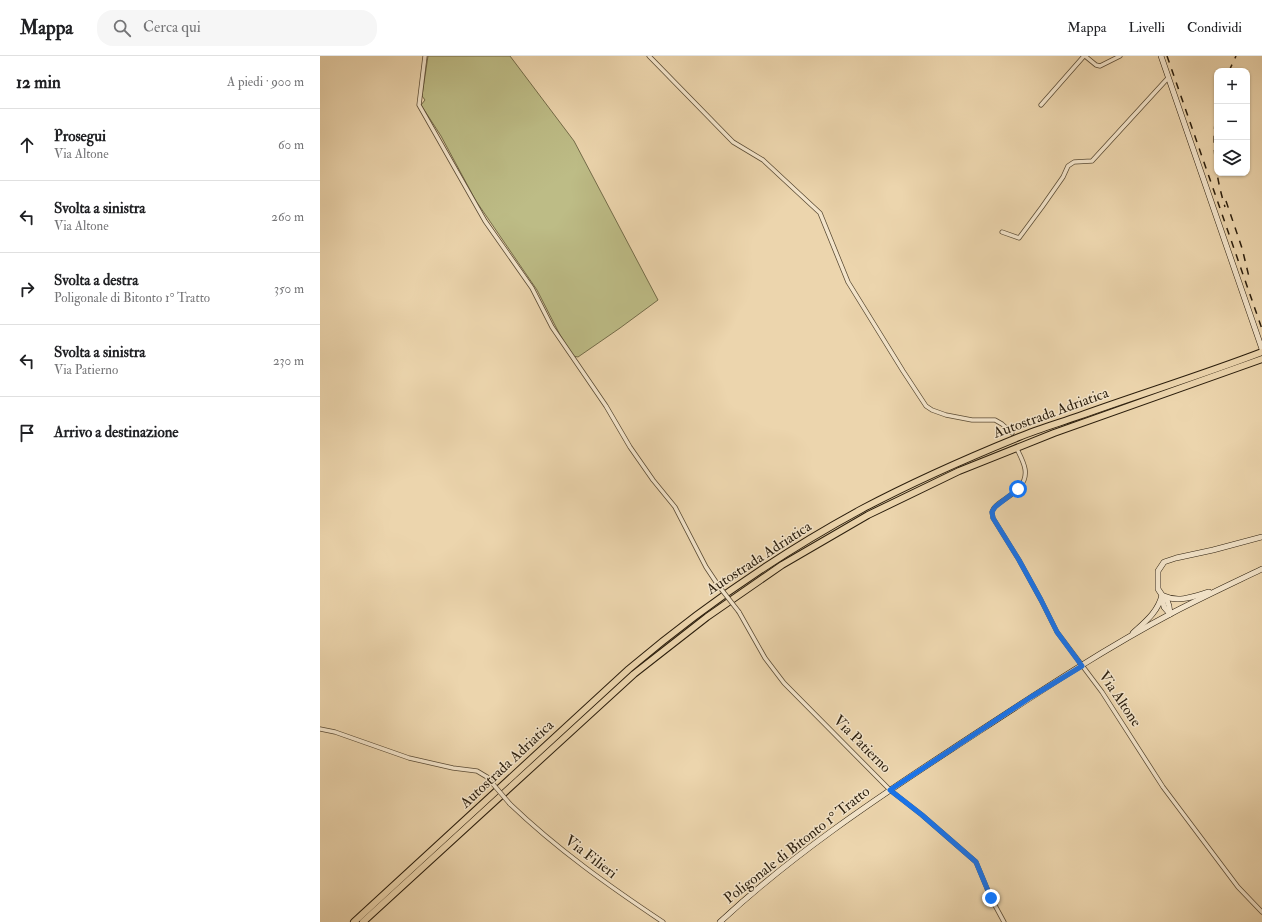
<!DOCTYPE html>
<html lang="it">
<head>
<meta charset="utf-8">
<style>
	:root { --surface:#fff; --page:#f6f6f6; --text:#202124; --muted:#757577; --line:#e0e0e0 }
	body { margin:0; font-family:"IM FELL Double Pica",serif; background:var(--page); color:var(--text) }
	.controls { position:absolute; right:12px; top:12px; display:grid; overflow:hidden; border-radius:8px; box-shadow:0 1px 3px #0004 }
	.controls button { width:36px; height:36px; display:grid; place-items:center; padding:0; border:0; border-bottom:1px solid var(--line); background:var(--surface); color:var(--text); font:20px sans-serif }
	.stop { position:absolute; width:12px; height:12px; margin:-9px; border:3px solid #1a73e8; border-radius:50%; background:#fff }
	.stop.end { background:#1a73e8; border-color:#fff; box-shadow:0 1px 4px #0008 }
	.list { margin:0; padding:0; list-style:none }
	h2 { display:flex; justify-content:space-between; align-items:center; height:52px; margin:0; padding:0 16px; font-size:17px }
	h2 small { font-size:13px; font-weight:400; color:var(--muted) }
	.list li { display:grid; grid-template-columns:26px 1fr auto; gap:12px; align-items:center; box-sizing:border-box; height:72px; padding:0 16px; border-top:1px solid var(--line) }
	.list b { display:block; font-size:15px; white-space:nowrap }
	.list p { margin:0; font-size:13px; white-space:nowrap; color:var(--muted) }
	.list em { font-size:13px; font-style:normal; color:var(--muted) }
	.icon { flex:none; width:22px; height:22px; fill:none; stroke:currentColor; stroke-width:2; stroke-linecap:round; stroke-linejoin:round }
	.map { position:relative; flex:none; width:942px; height:866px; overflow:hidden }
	header { display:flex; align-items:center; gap:24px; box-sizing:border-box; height:56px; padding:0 20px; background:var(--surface); border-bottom:1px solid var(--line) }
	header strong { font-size:19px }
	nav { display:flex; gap:22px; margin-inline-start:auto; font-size:14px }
	.search { width:280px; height:36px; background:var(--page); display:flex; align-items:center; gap:10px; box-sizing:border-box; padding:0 14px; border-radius:16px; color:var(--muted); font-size:15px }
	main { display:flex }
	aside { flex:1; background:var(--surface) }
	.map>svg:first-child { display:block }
	.green { fill:#bdbc86; stroke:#746c49 }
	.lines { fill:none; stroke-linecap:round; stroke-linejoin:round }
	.minor-tunnel { stroke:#c5b08d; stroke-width:3.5; stroke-dasharray:3.5 2; stroke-linecap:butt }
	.minor-casing { stroke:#5a4b34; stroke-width:5 }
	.secondary-casing { stroke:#2a1d0c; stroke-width:6 }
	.motorway-casing { stroke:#2a1d0c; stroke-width:8 }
	.minor { stroke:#f3e4ca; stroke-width:3.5 }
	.secondary { stroke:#f3e4ca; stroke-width:5 }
	.motorway { stroke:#ecd5ad; stroke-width:6 }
	.rail { stroke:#2a1d0c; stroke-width:1.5; stroke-dasharray:7 7; stroke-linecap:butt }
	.minor-bridge-casing { stroke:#5a4b34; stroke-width:5; stroke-linecap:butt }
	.minor-bridge { stroke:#f3e4ca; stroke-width:3.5 }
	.route { stroke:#1a73e8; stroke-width:5 }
	.labels { text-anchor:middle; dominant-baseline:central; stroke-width:3; stroke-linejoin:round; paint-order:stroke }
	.street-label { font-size:15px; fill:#2a1d0c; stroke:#f3e4ca }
</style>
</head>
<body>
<header>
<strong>Mappa</strong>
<div class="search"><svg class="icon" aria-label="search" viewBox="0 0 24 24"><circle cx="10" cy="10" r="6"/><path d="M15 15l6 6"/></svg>Cerca qui</div>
<nav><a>Mappa</a><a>Livelli</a><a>Condividi</a></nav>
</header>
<main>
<aside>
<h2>12 min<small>A piedi · 900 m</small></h2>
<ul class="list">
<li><svg class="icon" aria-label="ahead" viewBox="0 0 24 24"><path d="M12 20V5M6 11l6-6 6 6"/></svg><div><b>Prosegui</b><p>Via Altone</p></div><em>60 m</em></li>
<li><svg class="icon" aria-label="left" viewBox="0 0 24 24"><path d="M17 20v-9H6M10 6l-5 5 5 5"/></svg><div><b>Svolta a sinistra</b><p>Via Altone</p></div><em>260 m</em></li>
<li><svg class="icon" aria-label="right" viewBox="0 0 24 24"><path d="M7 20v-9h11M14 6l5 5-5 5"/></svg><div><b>Svolta a destra</b><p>Poligonale di Bitonto 1° Tratto</p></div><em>350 m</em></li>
<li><svg class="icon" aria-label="left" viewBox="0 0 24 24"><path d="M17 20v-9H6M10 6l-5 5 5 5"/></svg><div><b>Svolta a sinistra</b><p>Via Patierno</p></div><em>230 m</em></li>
<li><svg class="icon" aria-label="arrive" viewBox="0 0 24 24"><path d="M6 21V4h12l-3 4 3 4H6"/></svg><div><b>Arrivo a destinazione</b></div></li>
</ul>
</aside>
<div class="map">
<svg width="942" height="866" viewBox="0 0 942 866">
	<rect width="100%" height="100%" fill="#ecd5ad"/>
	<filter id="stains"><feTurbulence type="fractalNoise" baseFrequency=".005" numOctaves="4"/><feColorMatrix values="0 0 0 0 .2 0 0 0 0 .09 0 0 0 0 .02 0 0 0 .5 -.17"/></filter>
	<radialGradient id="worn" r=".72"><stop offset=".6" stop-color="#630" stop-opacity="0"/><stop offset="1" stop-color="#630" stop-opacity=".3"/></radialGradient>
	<path class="green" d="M108 0H190L254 85 338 244 300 272 258 301 253 300 239 277 217 234 156 145 121 80 101 49 105 44 102 40Z"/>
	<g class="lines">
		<path class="minor-tunnel" d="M692 377 698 393"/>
		<defs>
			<g id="minor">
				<path d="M105 0 99 49 165 165 212 232 232 271 286 350 310 391 333 424 355 451 386 511 398 529"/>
				<path d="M329 0 413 86 443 104 500 157 528 226 583 315 606 350 612 354 626 359 652 364H675L682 368 692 377"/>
				<path d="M765 0 776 9 780 10 800 0"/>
				<path d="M721 49 764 0"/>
				<path d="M682 176 699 182 722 151 743 121 748 110 754 106 772 105 848 22"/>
				<path d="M698 395C701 401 704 407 705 413 708 431 690 439 678 448 676 450 673 452 672 456 672 457 673 461 673 462L699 504 721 544 737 576 782 636 843 731 918 831 942 856"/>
				<path d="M419 556 445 602 464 627 570 734 602 759 656 806 671 842 684 866"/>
				<path d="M0 673 15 676 89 702 133 712 157 715 167 721"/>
				<path d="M190 748C237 793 289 830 343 866"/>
			</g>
			<g id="secondary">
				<path d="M841 0 942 293"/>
				<path d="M844 540C859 547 875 540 889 536"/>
				<path d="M842 542 844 551 850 558"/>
				<path d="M850 558 849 550 847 544 842 539 838 533V515L844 506 856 502 893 494 942 481"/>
				<path d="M813 577C825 566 838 556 842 539"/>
				<path d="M400 866C471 800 551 746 632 693 704 646 778 596 854 556 883 541 913 527 942 513"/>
			</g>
			<g id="motorway">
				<path d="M34 866 309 613C381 552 459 498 542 453 593 426 645 403 699 381 718 373 739 367 759 360 820 338 882 319 942 296"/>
				<path d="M43 866 314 618 387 561 462 509 548 459 639 415 734 377 942 303"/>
			</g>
		</defs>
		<use href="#minor" class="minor-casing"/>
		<use href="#secondary" class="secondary-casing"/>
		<use href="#motorway" class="motorway-casing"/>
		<use href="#minor" class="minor"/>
		<use href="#secondary" class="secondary"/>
		<use href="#motorway" class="motorway"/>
		<g class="rail">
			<path d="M847 0 942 273"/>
			<path d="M909 15 916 0"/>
			<path d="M897 52C891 86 895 118 905 151"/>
			<path d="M906 145 922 192 930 225"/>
		</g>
		<defs>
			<g id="minor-bridge">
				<path d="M398 529 419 556"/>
				<path d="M167 721 190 748"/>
			</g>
		</defs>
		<use href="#minor-bridge" class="minor-bridge-casing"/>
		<use href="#minor-bridge" class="minor-bridge"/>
	</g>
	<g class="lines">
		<path class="route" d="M671 842 656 806 602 759 570 734 711 641 762 610 737 576 721 544 699 504 673 462 672 456 675 451 698 433"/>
	</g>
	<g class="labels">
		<g class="street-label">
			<text transform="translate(731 357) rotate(-20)">Autostrada Adriatica</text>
			<text transform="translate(439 502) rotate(-33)">Autostrada Adriatica</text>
			<text transform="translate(800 643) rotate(56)">Via Altone</text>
			<text transform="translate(542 688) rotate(45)">Via Patierno</text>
			<text transform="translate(187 708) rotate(-43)">Autostrada Adriatica</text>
			<text transform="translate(477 789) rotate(-38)">Poligonale di Bitonto 1° Tratto</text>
			<text transform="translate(271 801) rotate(37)">Via Filieri</text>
		</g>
	</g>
	<rect width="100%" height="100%" filter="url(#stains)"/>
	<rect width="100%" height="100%" fill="url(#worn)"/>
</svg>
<div class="controls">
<button>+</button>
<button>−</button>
<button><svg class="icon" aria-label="layers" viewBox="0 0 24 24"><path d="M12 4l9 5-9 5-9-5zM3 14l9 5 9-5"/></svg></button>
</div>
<div class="stop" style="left:698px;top:433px"></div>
<div class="stop end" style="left:671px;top:842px"></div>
</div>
</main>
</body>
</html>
